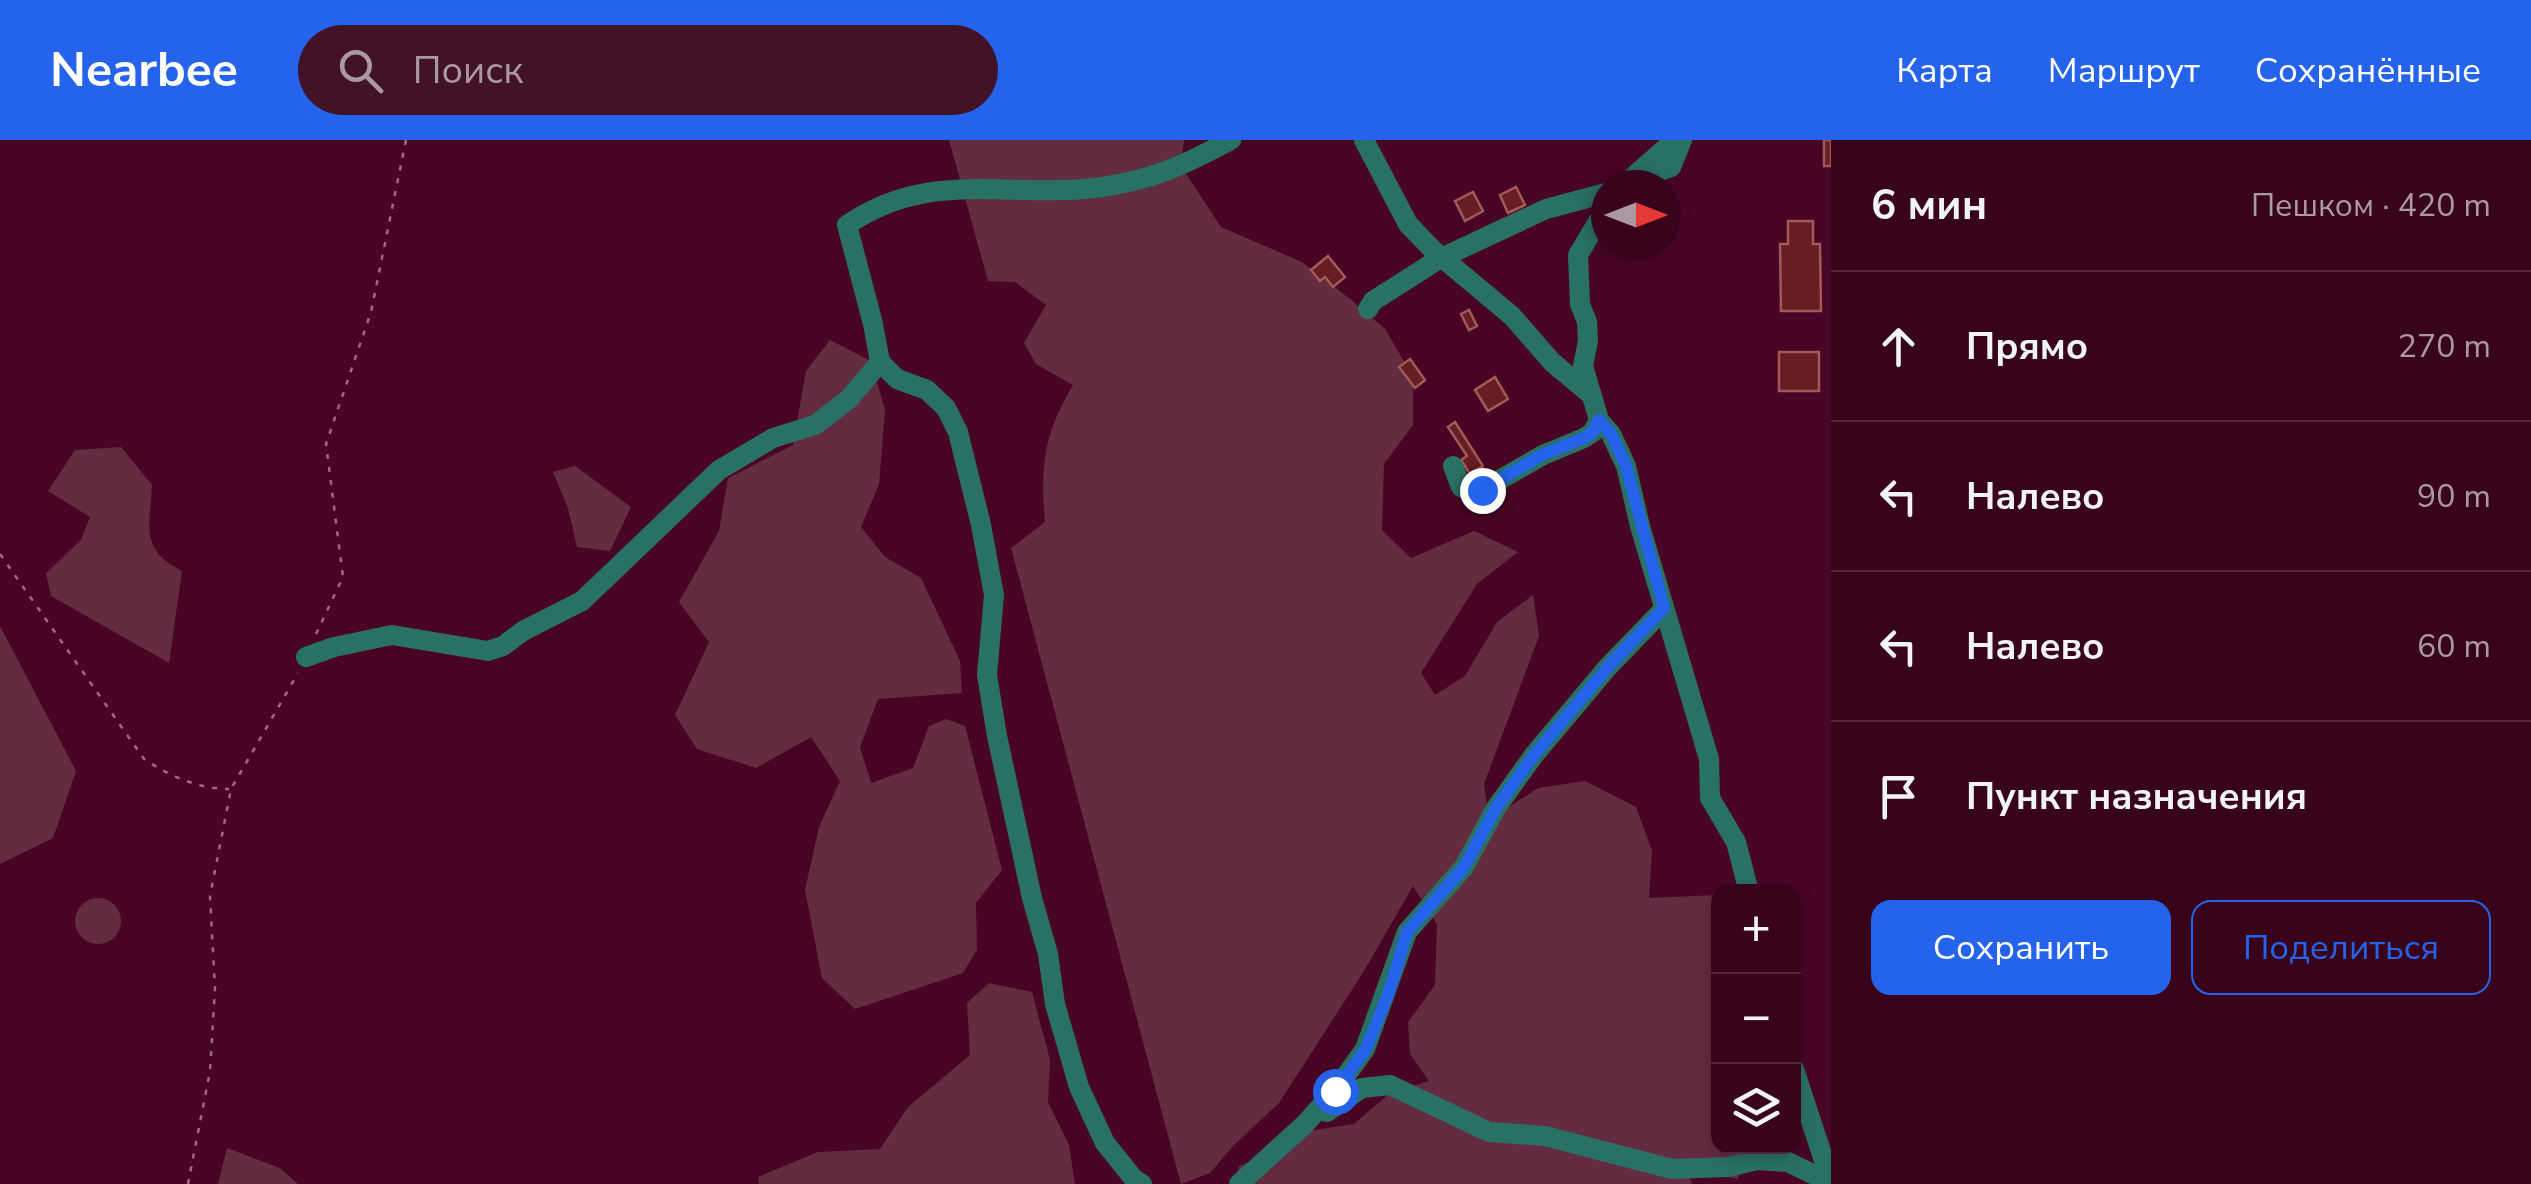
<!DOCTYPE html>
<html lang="ru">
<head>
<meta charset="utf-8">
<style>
	:root { --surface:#37041b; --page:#421228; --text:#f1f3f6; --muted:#aa98a3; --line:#51253a; --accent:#2563eb }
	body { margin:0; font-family:"Nunito Sans",sans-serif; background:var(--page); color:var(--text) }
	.controls { position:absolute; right:30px; bottom:30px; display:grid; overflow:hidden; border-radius:20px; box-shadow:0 5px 15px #0003 }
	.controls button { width:90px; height:90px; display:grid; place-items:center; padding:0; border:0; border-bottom:2px solid var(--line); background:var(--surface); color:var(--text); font:50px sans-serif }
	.compass { position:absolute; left:1591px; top:30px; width:90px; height:90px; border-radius:50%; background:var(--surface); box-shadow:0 5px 15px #0003; rotate:90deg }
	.stop { position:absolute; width:30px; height:30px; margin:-22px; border:8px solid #2563eb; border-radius:50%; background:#fff }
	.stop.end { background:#2563eb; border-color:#fff; box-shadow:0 2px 10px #0008 }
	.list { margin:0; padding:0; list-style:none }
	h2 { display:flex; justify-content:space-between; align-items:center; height:130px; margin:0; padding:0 40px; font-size:42px }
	h2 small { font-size:32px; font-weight:400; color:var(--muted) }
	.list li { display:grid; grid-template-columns:65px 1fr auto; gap:30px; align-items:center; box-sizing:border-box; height:150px; padding:0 40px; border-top:2px solid var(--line) }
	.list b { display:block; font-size:38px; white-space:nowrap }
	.list em { font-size:32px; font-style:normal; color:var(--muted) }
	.actions { display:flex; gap:20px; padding:30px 40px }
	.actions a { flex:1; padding:22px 0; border:2px solid var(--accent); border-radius:20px; text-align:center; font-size:35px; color:var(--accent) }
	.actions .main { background:var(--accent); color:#fff }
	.icon { flex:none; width:55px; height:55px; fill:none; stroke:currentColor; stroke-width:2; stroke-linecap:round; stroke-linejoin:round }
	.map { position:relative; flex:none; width:1831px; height:1044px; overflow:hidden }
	header { display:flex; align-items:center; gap:60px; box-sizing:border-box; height:140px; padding:0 50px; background:var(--accent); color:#fff }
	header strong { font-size:48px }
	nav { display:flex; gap:55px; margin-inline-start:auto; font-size:35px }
	.search { width:700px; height:90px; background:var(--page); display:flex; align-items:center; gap:25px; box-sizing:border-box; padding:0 35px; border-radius:55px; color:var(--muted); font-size:38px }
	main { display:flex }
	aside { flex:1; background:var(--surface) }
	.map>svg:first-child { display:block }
	.green { fill:#642c40 }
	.building { fill:#651e23; stroke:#a45959; stroke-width:2.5 }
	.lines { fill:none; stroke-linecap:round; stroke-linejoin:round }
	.path { stroke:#a26a80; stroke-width:2.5; stroke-dasharray:5 8; stroke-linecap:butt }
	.minor { stroke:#2a7165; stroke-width:20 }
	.route { stroke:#2563eb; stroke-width:12 }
</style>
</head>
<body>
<header>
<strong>Nearbee</strong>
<div class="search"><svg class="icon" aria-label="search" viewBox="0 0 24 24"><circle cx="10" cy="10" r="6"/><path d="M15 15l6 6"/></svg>Поиск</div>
<nav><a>Карта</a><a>Маршрут</a><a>Сохранённые</a></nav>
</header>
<main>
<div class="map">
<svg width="1831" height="1044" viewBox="0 0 1831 1044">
	<rect width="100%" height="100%" fill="#490624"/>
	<g class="green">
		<path d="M949 0H1184L1181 26 1221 87 1302 122 1349 158 1385 189 1413 237V285L1384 324 1382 390 1411 418 1474 391 1518 412 1477 444 1421 533 1435 555 1465 536 1497 482 1533 455 1539 496 1484 644 1489 680 1538 648 1585 641 1636 667 1652 711 1649 758 1718 755V1006L1756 1007 1737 1039 1686 1025 1692 1044H1234L1239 1026 1263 1018 1307 991 1354 984 1390 953 1429 941 1410 914 1408 882 1435 845 1437 784 1413 746 1364 831 1279 963 1233 1006 1210 1033 1181 1044 1011 408 1045 382C1040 327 1044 293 1073 245L1036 224 1024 203 1046 165 1015 142 988 141Z"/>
		<path d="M830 200 871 221 885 270 879 344 861 387 885 417 921 438 960 521 962 553 878 559 860 607 871 643 913 628 929 586 946 579 965 586 1002 730 976 763 977 810 963 833 855 869 822 838 805 750 819 687 840 641 811 597 756 628 697 609 675 575 709 502 679 462 719 391 728 338 793 305 806 231Z"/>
		<path d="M121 307 152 345C150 387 139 409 182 431L169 523 51 456 46 433 81 400 90 377 48 351 75 310Z"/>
		<path d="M575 326 631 367 610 411 577 407 568 368 553 332Z"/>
		<path d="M0 486 76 631 53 698 0 724Z"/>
		<circle cx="98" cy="781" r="23"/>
		<path d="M989 843 1032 852 1050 920 1048 962 1069 1005 1075 1044H759L758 1037 818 1012 880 1009 908 967 970 915 967 863Z"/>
		<path d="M227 1008 280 1028 298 1044H218Z"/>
	</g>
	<g class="building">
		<rect x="1824" y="0" width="7" height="26"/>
		<path d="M1516 47 1525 65 1508 73 1500 55Z"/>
		<path d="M1473 52 1483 71 1465 81 1455 61Z"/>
		<path d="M1788 81H1813V104H1820L1821 171H1781L1780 104H1788Z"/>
		<path d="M1328 116 1345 137 1333 147 1325 137 1320 141 1311 130Z"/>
		<path d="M1469 170 1477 186 1469 190 1461 174Z"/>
		<rect x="1779" y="212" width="40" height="39"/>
		<path d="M1410 219 1425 240 1415 248 1399 227Z"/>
		<path d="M1495 237 1508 259 1488 271 1475 250Z"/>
		<path d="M1455 282 1483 326 1470 334 1461 320 1467 316 1448 287Z"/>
	</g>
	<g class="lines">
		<g class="path">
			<path d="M0 414 144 619C170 636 198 649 229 649"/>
			<path d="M316 494 343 437 326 304 371 172 406 0"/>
			<path d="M188 1044 210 931 215 849 210 756 231 649 298 533"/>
		</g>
		<g class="minor">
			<path d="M1364 0 1408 84 1433 110 1512 176 1552 222 1589 253"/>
			<path d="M1635 35 1675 0"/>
			<path d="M1623 44 1671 27 1682 0"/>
			<path d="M1606 68 1578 115 1580 164 1587 182 1588 201 1583 226 1599 280 1611 294 1626 326 1640 386 1709 619 1710 658 1736 702 1749 752"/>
			<path d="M1368 169 1373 161 1439 119 1546 69 1606 53"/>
			<path d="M880 222 897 239 927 250 946 268 958 292 981 385 994 455 987 535 997 596 1032 758 1048 814 1055 864 1079 947 1105 1003 1134 1039 1142 1044"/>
			<path d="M1453 326 1461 347 1472 353 1482 350 1543 315 1584 298 1593 292 1599 280"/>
			<path d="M306 517 334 507 392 495 488 511 503 506 523 491 582 461 719 330 773 298 815 285 849 259 880 222 873 184 847 85C931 27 1011 60 1102 47 1155 39 1184 25 1231 0"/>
			<path d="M1794 929 1831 1042"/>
			<path d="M1327 972 1362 948 1390 945 1489 992 1545 996 1672 1029 1728 1027 1757 1020 1788 1022 1831 1043"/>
			<path d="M1239 1044 1304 985 1335 951 1365 909 1407 792 1464 727 1496 668 1534 615 1607 528 1664 469"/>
		</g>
	</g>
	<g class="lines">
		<path class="route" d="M1335 951 1366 909 1390 849 1407 792 1464 727 1496 668 1534 615 1607 528 1664 468 1626 326 1611 294 1599 280 1593 292 1584 298 1542 315 1482 350"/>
	</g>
</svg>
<div class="controls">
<button>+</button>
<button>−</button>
<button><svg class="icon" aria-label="layers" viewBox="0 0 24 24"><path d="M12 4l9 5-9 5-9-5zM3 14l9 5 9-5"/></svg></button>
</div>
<svg class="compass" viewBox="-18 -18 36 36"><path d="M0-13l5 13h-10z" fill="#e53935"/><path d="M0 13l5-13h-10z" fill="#aa98a3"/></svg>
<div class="stop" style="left:1335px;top:951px"></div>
<div class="stop end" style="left:1482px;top:350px"></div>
</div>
<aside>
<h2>6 мин<small>Пешком · 420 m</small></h2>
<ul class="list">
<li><svg class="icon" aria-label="ahead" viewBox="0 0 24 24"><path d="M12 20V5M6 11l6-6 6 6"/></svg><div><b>Прямо</b></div><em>270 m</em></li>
<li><svg class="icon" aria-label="left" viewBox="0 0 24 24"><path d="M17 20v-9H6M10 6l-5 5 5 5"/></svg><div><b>Налево</b></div><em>90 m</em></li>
<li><svg class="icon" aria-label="left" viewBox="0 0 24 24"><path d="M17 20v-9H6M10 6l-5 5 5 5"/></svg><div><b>Налево</b></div><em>60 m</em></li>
<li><svg class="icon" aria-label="arrive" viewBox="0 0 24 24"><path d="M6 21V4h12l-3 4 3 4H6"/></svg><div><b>Пункт назначения</b></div></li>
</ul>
<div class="actions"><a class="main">Сохранить</a><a>Поделиться</a></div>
</aside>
</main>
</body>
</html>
